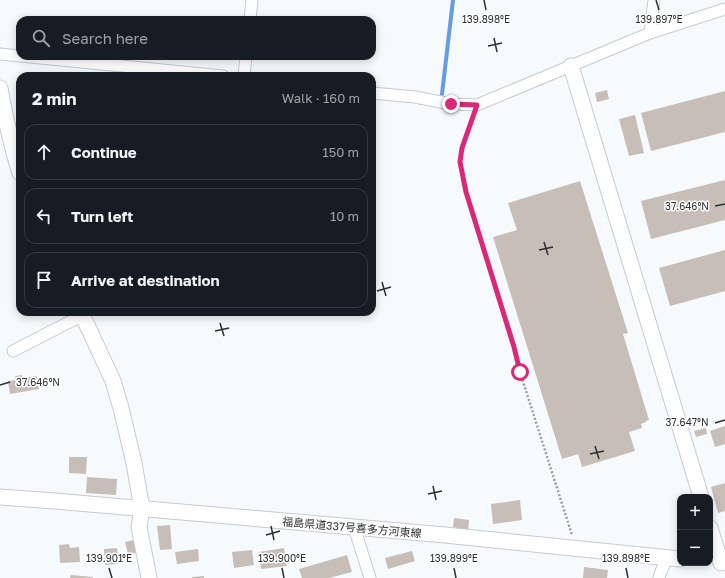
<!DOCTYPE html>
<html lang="en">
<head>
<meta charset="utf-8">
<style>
	:root { --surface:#171b24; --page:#20242c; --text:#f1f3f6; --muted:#9ea1a6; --line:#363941 }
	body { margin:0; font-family:"Golos Text","Noto Sans JP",sans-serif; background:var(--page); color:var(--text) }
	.controls { position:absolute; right:12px; bottom:12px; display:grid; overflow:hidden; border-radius:8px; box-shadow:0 2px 10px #0003 }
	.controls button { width:36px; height:36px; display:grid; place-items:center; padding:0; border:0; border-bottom:1px solid var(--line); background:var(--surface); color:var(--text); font:20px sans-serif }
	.stop { position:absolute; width:12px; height:12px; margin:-9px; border:3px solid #db2777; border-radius:50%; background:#fff }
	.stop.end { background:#db2777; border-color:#fff; box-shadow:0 1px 4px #0008 }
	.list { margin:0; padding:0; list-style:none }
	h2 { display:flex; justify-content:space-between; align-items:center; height:52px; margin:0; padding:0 16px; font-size:17px }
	h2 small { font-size:13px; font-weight:400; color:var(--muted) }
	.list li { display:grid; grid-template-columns:26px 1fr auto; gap:12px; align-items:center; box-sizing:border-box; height:56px; margin:0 8px 8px; padding:0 8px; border:1px solid var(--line); border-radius:12px }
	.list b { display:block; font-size:15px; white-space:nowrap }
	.list em { font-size:13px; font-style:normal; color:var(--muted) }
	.icon { flex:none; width:22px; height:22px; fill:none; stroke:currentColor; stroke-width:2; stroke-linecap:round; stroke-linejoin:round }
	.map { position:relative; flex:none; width:725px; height:578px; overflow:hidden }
	.search { position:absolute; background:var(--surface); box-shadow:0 2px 10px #0003; left:16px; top:16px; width:360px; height:44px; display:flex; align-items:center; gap:10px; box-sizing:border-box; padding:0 14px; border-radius:12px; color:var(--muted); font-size:15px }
	.panel { position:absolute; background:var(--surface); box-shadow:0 2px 10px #0003; left:16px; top:72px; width:360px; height:244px; border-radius:12px }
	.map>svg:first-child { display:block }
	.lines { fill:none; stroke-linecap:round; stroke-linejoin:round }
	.stream { stroke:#689be5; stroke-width:4 }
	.building { fill:#c6beb7 }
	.street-casing { stroke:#c4cbd3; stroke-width:13 }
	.secondary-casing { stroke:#c4cbd3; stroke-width:17 }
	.path { stroke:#9b9ea1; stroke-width:2.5; stroke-dasharray:2 2; stroke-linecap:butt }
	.street { stroke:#fff; stroke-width:11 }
	.secondary { stroke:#fff; stroke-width:15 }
	.route { stroke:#db2777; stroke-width:5 }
	.ticks { fill:none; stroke:#2c2f32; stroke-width:1.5 }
	.labels { text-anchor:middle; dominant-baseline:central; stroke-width:3; stroke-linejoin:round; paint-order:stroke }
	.street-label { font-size:11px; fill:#2c2f32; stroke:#fff }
	.ticks-label { font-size:10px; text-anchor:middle; fill:#2c2f32; stroke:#fff; stroke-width:3; stroke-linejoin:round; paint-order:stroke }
</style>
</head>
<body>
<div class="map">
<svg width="725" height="578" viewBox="0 0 725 578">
	<rect width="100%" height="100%" fill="#f7fafd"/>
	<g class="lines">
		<path class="stream" d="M442 94 453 0"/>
	</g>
	<g class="building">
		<path d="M607 90 609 99 597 102 595 93Z"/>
		<path d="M725 91V132L651 151 641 113Z"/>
		<path d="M635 115 644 153 629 156 619 119Z"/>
		<path d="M725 180V220L651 239 641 201Z"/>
		<path d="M580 181 628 333 623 334 649 420 646 421V422L641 424 642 428 629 432 635 451 582 467 578 454 562 459 493 237 517 230 508 203Z"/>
		<path d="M725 250V291L670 306 659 268Z"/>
		<path d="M22 375 23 378 37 376 39 389 10 394 8 381 16 380 15 376Z"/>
		<path d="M725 426V444L715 447 710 431Z"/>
		<path d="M706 428 707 434 696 437 694 431Z"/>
		<path d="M69 457H87L86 474 69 473Z"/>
		<path d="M87 477 117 479 116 495 86 493Z"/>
		<path d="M725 483V511L718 513 711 487Z"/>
		<path d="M520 500 522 520 493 524 491 504Z"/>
		<path d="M454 518 469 520 468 530 453 527Z"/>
		<path d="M170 525 172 549 160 550 157 526Z"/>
		<path d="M134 540 136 553 128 554 125 542Z"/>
		<path d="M69 544 70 548 79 547 80 562 60 563 59 545Z"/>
		<path d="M117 548 119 564 105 565 104 549Z"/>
		<path d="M284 548 287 566 261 569 259 552Z"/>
		<path d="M198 549 199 561 177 564 175 552Z"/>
		<path d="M252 550 254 565 234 568 232 552Z"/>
		<path d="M412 551 415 561 388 569 385 558Z"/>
		<path d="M347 555 352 572 329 578H302L299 569Z"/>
		<path d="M584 567 608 570 607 578H583Z"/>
		<path d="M71 575 93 577V578H70Z"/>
		<path d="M204 576V578H192V577Z"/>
	</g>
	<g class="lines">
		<defs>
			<g id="street">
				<path d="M250 20 252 0"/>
				<path d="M650 33 654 0"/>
				<path d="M0 54 223 76"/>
				<path d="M244 76 246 56"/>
				<path d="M372 93 415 97 451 104 477 105 650 33 725 9"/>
				<path d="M13 351 83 315"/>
				<path d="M354 527 370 578"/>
				<path d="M659 578 660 574 667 558"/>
			</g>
			<g id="secondary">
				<path d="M571 66 701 497"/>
				<path d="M0 88C5 116 11 145 20 173"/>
				<path d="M81 312 113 381 121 408 134 463 142 509 139 527 149 578"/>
				<path d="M0 497 55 501 445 535 680 559"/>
				<path d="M710 528 721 563"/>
			</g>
		</defs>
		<use href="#street" class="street-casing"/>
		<use href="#secondary" class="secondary-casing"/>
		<path class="path" d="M474 115 462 148 460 162 466 192 514 347 520 372 572 535"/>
		<use href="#street" class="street"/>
		<use href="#secondary" class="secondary"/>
	</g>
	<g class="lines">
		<path class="route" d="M451 104 477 105 462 148 460 162 466 192 514 347 520 372"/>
	</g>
	<path class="ticks" d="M484 0 486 10M656 0 659 10M494 38 497 52M488 46 502 43M715 206 725 204M544 242 548 255M539 250 553 247M382 282 386 296M377 291 391 287M220 323 224 336M215 331 229 328M0 385 10 382M715 423 725 420M595 446 599 459M590 454 604 451M433 486 436 500M428 494 442 491M271 526 274 540M266 535 280 531M109 568 112 578M282 568 284 578M454 568 456 578M626 568 628 578"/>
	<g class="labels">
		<g class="street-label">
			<text transform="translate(352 527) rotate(5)">福島県道337号喜多方河東線</text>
		</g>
	</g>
	<g class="ticks-label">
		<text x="486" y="23">139.898°E</text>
		<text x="659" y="23">139.897°E</text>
		<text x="687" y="210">37.646°N</text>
		<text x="38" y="386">37.646°N</text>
		<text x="687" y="426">37.647°N</text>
		<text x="109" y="562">139.901°E</text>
		<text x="282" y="562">139.900°E</text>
		<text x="454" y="562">139.899°E</text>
		<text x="626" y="562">139.898°E</text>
	</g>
</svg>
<div class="controls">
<button>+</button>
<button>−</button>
</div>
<div class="stop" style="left:520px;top:372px"></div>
<div class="stop end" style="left:451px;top:104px"></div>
<div class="search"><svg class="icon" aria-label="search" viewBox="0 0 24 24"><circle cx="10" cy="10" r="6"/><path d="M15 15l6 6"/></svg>Search here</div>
<section class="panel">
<h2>2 min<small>Walk · 160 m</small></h2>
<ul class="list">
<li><svg class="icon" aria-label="ahead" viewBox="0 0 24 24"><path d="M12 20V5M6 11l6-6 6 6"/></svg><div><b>Continue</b></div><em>150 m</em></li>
<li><svg class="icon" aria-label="left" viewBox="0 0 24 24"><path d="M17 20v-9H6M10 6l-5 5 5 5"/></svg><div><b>Turn left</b></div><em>10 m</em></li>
<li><svg class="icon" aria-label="arrive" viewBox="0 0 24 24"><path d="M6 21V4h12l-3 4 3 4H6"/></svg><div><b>Arrive at destination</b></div></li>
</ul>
</section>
</div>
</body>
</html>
